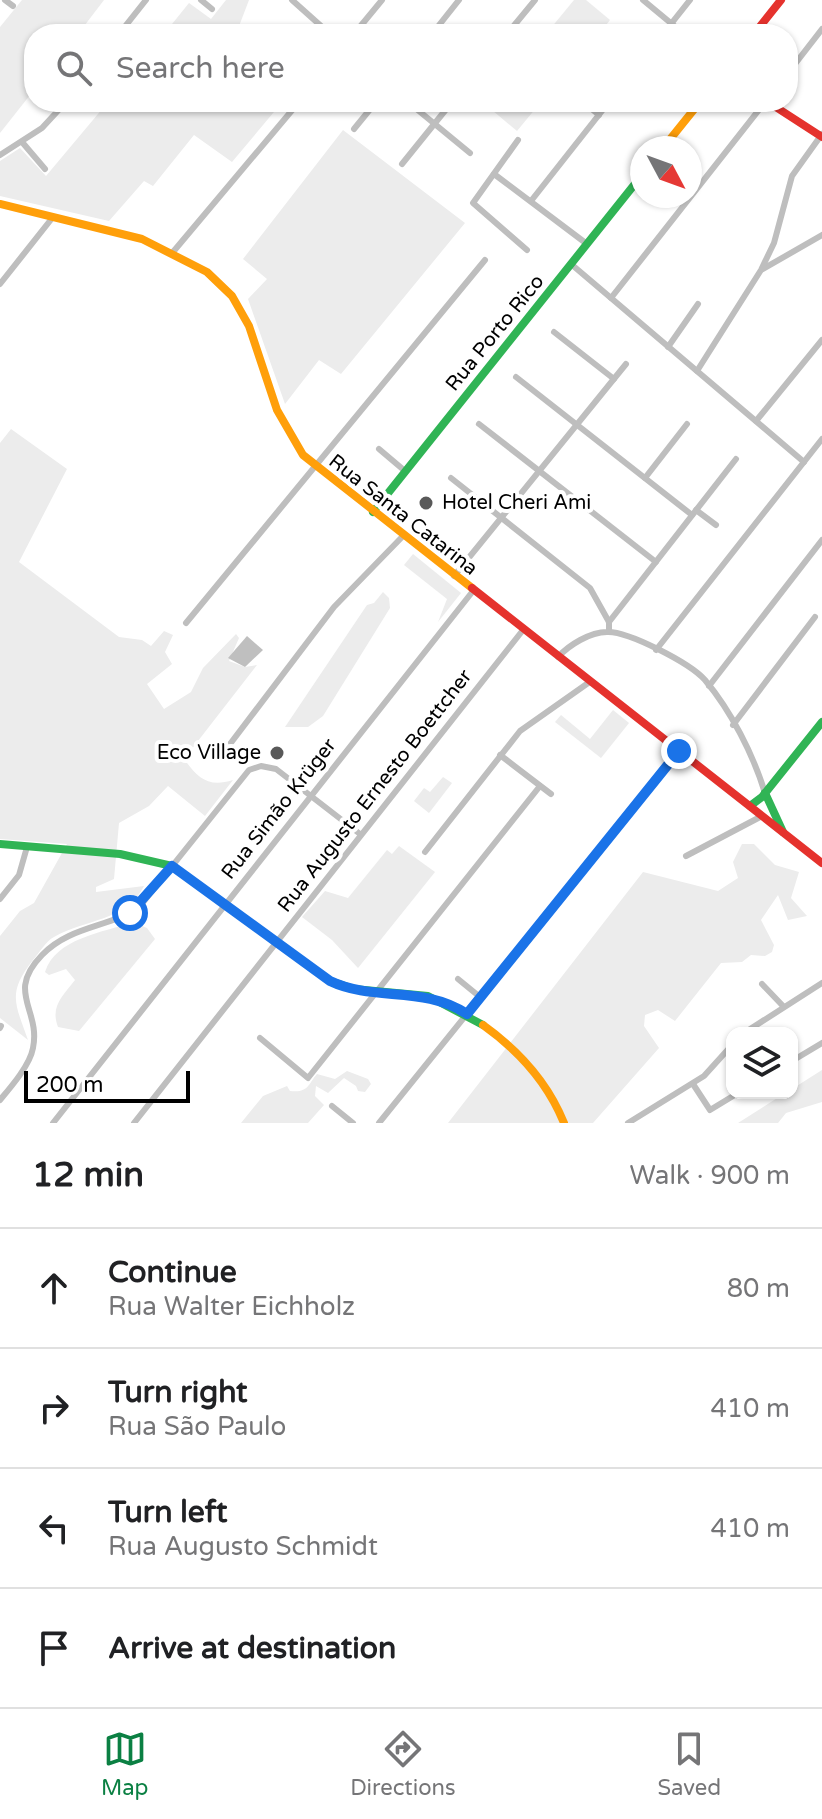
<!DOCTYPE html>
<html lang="en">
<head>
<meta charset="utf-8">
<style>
	:root { --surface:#fff; --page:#f6f6f6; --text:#202124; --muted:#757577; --line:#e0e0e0; --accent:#0b8043 }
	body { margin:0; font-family:"Varela Round",sans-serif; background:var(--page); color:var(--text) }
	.controls { position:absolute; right:24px; bottom:24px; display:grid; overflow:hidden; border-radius:16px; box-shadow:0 2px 6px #0004 }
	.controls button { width:72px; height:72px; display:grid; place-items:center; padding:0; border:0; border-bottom:2px solid var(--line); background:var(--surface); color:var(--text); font:40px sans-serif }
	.compass { position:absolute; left:630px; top:136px; width:72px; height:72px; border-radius:50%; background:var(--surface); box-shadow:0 2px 6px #0004; rotate:131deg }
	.scale { position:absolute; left:24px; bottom:20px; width:166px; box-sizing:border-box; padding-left:8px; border:4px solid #000; border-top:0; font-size:22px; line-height:28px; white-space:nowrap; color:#000; -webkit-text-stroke:6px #fff; paint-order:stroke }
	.stop { position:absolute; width:24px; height:24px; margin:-18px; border:6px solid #1a73e8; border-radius:50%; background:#fff }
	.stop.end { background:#1a73e8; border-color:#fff; box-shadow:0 2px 8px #0008 }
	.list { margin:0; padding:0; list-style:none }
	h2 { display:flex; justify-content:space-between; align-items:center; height:104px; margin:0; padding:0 32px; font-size:34px }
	h2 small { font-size:26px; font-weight:400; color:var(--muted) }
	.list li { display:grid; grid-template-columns:52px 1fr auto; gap:24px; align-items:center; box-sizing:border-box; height:120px; padding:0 32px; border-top:2px solid var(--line) }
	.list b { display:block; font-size:30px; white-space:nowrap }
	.list p { margin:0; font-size:26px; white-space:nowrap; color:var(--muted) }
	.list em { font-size:26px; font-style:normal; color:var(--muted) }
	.icon { flex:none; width:44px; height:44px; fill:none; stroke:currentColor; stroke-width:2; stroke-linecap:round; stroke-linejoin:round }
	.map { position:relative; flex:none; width:822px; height:1123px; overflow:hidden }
	.search { position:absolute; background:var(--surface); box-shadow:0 2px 6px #0004; left:24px; right:24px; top:24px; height:88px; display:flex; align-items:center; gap:20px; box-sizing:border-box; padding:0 28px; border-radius:32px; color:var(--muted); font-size:30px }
	.sheet { height:584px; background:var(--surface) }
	nav { display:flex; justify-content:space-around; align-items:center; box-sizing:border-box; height:112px; border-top:2px solid var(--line); background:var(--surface); font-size:22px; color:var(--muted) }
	nav a { display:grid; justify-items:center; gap:4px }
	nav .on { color:var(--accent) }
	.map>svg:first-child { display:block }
	.green { fill:#ececec }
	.water { fill:#bfbfbf }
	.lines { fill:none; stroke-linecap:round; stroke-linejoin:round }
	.street { stroke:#bebebe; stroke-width:6 }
	.fast { stroke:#30b455; stroke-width:8 }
	.slow { stroke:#ff9f0a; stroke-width:8 }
	.jam { stroke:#e5322d; stroke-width:8 }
	.route { stroke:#1a73e8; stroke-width:10 }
	.poi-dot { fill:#595959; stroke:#fff; stroke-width:3 }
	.labels { text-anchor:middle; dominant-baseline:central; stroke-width:8; stroke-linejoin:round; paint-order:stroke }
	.street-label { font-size:20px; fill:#000; stroke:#fff }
	.poi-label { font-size:20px; fill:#000; stroke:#fff; text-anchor:start }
</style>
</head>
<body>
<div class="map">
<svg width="822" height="1123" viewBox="0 0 822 1123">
	<rect width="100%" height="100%" fill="#fff"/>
	<g class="green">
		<path d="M22 0H104L78 34H34V90L0 133V27Z"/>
		<path d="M226 0H249L236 34H164L189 3 211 19Z"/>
		<path d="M574 0H586L610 20 599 34H546Z"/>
		<path d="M108 102H278L279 106 232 162 194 135 153 186 144 181 109 221 0 196V161L20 148 46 176Z"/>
		<path d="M489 102H541L517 131 486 105Z"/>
		<path d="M343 130 465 223 341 374 319 360 285 404 248 299 267 279 243 259Z"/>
		<path d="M11 429 67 469 19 562 119 637 142 640 151 646 164 631 173 635 165 652 172 664 147 684 164 709 191 692 203 668 236 634 239 638 229 661 245 667 257 665 184 759C198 778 208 788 233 780L205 816 168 786 149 806 119 823 114 879 96 887V892L144 886C126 921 86 919 54 937 46 941 39 953 33 960 7 993 15 1003 28 1040L0 1018V936L20 911 34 903 67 844 0 839V443Z"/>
		<path d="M413 554 461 593 438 622 447 599 404 565Z"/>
		<path d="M383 592 389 598 390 608 323 716 308 727H285L367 605 374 603Z"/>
		<path d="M613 710 629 723 601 758 555 722 561 715 590 739Z"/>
		<path d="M443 777 452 783 429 813 414 801 424 788 430 792Z"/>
		<path d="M742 844H754L775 865 799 872 791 898 807 916 788 920 778 895 761 920 774 945 772 952 765 956 751 955 742 962 721 963 675 1021 658 1010 645 1015 644 1026 659 1048 593 1123H448L643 872 718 891 738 878 733 862Z"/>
		<path d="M399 846 435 872 358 968 332 940 302 917 325 891 348 898 387 850 392 854Z"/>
		<path d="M133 922 147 928 155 939 79 1031 58 1027C50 1006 63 996 75 980L66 969 49 975 45 972C56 938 102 933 133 922Z"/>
		<path d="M822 1070V1102L786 1113 778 1123H738L785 1093H792V1089Z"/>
		<path d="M347 1071 368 1079 371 1084 365 1092 358 1091 356 1086 344 1078 328 1093 316 1086 315 1096 324 1105 308 1123H241L263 1096 287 1086 290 1091C309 1093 308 1084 317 1074L335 1079Z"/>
	</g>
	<path class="water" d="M247 636 263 650 245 667 228 658Z"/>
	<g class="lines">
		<g class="street">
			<path d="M5 0 13 6"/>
			<path d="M201 0 212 9"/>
			<path d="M292 0 330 34"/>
			<path d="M643 0 684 34"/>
			<path d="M119 34 146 0"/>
			<path d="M354 34 382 0"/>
			<path d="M432 34 459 0"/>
			<path d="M507 34 535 0"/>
			<path d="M663 34 690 0"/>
			<path d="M788 73 822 29"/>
			<path d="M408 102 470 153"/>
			<path d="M583 102 599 115"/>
			<path d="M354 129 376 102"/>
			<path d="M518 140 473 203 527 250"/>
			<path d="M22 142 45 169"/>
			<path d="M0 155 42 128 66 102"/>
			<path d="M402 164 452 102"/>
			<path d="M494 174 587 244"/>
			<path d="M531 201 609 102"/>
			<path d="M173 252 299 102"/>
			<path d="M571 264 804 462"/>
			<path d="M763 269 822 235"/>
			<path d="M0 284 53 217"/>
			<path d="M611 298 765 102"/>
			<path d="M554 332 614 379"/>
			<path d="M668 347 698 304"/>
			<path d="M697 371 761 270 774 243 792 176 822 134"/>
			<path d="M516 377 692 515"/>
			<path d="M756 421 822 340"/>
			<path d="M479 424 656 562"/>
			<path d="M379 449 405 471"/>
			<path d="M451 478 590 588 609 622V632"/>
			<path d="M645 478 687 424"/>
			<path d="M696 510 716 525"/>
			<path d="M454 576 626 364"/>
			<path d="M609 622 736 459"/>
			<path d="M186 623 485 260"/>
			<path d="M656 650 822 439"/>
			<path d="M558 657C569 645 590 632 607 632 628 631 690 663 705 680 731 711 753 754 765 793"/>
			<path d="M709 686 822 540"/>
			<path d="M733 725 815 617"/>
			<path d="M227 748 334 607 403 536"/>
			<path d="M500 755 551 794"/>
			<path d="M425 852 520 731 591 681"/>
			<path d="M686 856 762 816"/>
			<path d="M0 899 19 875 27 847"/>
			<path d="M458 979 480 997"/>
			<path d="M762 984 783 1006"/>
			<path d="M0 1028 1 1026"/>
			<path d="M744 1033 822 983"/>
			<path d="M260 1038 308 1078 540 786"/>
			<path d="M792 1061 822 1043"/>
			<path d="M693 1084 710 1110 738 1093"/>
			<path d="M0 1100C11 1087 30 1065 33 1048 41 1009 5 993 42 955 72 924 113 928 141 905L249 770 261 766 276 769 360 834"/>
			<path d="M332 1106 353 1123"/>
			<path d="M53 1123 473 591"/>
			<path d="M134 1123 523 630"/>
			<path d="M379 1123 679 751"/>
			<path d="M628 1123 704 1076 732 1045"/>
		</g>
		<g class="fast">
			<path d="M373 512 642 175"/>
			<path d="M765 793 783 832"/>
			<path d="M750 806 762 797 822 722"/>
			<path d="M0 844 120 854 172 866 330 981 354 989 428 996 483 1025"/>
		</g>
		<g class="slow">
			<path d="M663 148 700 102"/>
			<path d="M0 204 142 239 207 272 232 296 249 326 277 410 303 455 472 588"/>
			<path d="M483 1025C518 1050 548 1083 564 1123"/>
		</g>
		<g class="jam">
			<path d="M754 34 781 0"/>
			<path d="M768 102 822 137"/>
			<path d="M472 588 822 863"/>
		</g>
	</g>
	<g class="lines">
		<path class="route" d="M130 913 172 866 330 981C374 1002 424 985 467 1014L679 751"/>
	</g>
	<g class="poi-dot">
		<circle cx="426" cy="503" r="8"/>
		<circle cx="277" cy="753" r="8"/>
	</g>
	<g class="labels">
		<g class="street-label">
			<text transform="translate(495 333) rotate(-51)">Rua Porto Rico</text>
			<text transform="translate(403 515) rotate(38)">Rua Santa Catarina</text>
			<text transform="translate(375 791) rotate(-52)">Rua Augusto Ernesto Boettcher</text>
			<text transform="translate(279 809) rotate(-52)">Rua Simão Krüger</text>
		</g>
		<g class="poi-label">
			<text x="442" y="503">Hotel Cheri Ami</text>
			<text x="261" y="753" text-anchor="end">Eco Village</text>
		</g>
	</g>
</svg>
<div class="controls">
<button><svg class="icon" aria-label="layers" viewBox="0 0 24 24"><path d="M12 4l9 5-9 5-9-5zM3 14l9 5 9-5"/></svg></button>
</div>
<svg class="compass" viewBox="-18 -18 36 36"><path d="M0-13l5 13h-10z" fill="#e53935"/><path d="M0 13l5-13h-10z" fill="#757577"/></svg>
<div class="scale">200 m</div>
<div class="stop" style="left:130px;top:913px"></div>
<div class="stop end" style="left:679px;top:751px"></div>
<div class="search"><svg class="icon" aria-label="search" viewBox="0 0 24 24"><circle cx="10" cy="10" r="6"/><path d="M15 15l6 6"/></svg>Search here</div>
</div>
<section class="sheet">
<h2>12 min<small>Walk · 900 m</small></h2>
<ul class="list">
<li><svg class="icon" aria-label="ahead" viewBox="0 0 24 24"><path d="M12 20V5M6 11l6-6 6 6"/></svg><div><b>Continue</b><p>Rua Walter Eichholz</p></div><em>80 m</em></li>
<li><svg class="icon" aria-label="right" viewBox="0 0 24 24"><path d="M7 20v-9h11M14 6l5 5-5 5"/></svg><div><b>Turn right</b><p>Rua São Paulo</p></div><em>410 m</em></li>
<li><svg class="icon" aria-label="left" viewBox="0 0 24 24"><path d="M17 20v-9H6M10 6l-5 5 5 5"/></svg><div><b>Turn left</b><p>Rua Augusto Schmidt</p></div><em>410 m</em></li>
<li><svg class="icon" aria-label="arrive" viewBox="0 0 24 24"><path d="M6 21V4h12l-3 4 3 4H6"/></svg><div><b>Arrive at destination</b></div></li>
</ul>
</section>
<nav>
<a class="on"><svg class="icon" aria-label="map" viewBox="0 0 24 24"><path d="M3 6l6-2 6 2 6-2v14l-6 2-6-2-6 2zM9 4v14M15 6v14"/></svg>Map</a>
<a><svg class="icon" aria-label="directions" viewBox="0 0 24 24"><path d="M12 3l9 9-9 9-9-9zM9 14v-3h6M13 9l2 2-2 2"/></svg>Directions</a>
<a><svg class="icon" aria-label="saved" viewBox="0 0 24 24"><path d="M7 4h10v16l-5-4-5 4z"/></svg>Saved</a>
</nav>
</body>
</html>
